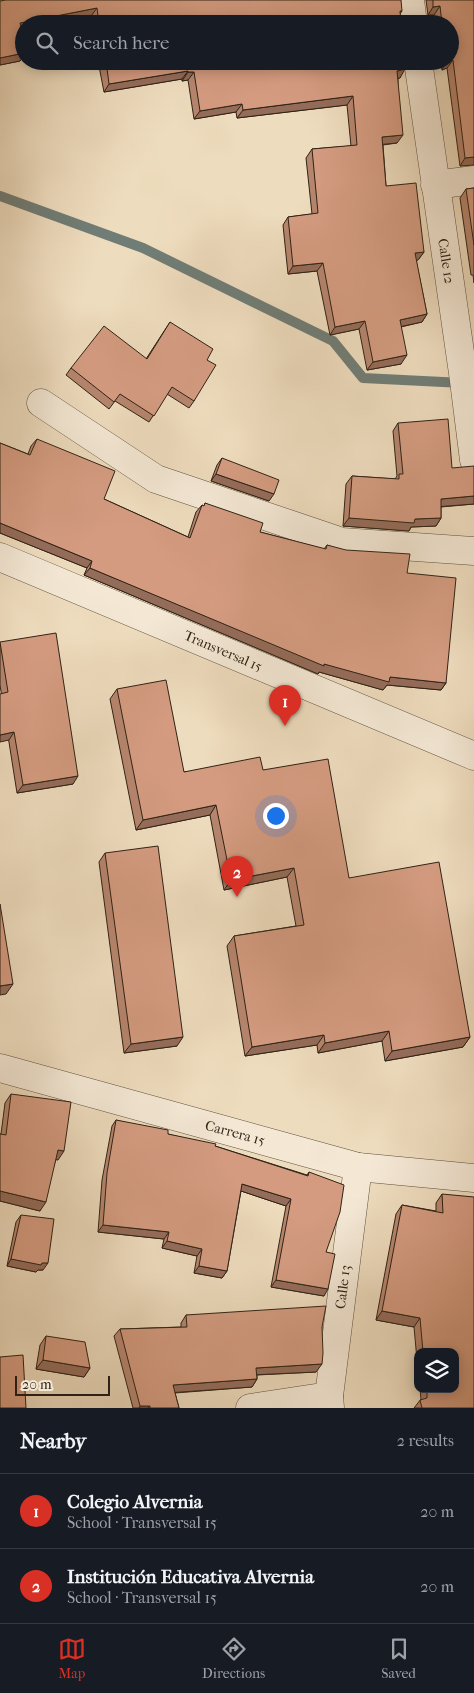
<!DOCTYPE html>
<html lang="en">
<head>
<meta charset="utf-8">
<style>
	:root { --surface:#171b24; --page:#20242c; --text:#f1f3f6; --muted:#9ea1a6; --line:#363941; --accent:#d93025 }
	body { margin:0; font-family:"IM FELL French Canon",serif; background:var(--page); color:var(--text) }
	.controls { position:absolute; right:15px; bottom:15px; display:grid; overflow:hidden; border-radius:10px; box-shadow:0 2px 12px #0003 }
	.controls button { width:45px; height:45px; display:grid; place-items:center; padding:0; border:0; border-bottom:1px solid var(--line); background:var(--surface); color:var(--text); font:25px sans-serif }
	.scale { position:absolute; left:15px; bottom:12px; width:95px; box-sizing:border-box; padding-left:5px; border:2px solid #2f2215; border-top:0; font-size:14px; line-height:18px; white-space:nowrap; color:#2f2215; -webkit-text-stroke:4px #f4e8d5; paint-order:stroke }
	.you { position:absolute; left:275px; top:815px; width:18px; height:18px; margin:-12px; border:4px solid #fff; border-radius:50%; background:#1a73e8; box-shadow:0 0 0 8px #1a73e833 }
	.badge { display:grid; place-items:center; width:32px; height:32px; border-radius:50%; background:var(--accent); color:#fff; font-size:16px; font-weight:700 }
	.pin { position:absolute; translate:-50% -41px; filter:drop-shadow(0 1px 2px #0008) }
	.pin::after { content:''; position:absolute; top:26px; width:18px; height:15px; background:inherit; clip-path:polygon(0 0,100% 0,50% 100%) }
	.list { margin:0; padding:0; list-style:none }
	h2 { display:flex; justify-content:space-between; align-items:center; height:65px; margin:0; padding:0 20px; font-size:21px }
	h2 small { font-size:16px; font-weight:400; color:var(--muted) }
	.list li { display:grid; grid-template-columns:32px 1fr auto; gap:15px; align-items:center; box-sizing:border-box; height:75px; padding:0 20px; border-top:1px solid var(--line) }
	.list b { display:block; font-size:19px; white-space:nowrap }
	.list p { margin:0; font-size:16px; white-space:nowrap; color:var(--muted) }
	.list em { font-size:16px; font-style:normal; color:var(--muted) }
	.icon { flex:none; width:28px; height:28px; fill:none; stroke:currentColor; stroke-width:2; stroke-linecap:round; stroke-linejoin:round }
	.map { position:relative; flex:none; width:474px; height:1408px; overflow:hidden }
	.search { position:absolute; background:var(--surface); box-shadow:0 2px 12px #0003; left:15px; right:15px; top:15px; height:55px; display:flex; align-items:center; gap:12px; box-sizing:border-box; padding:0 18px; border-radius:28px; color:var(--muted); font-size:19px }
	.sheet { height:215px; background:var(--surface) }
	nav { display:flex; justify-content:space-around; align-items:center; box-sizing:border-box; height:70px; border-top:1px solid var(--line); background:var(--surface); font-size:14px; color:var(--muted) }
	nav a { display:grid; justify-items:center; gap:2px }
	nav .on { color:var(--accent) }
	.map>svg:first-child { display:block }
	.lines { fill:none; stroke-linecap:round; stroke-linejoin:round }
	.stream { stroke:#707d76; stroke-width:10 }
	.street-casing { stroke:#5f503f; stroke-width:29 }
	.street { stroke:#f4e8d5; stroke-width:28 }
	.wall { fill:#b6856e; stroke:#2f2215 }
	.shaded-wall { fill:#946c5a; stroke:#2f2215 }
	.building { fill:#d49b80; stroke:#2f2215 }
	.labels { text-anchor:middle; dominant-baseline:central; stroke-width:5; stroke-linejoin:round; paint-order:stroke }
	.street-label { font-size:14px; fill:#2f2215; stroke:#f4e8d5 }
</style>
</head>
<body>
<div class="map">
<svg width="474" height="1408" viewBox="0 0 474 1408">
	<rect width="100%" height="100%" fill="#eedcbe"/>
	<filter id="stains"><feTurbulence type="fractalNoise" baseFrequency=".004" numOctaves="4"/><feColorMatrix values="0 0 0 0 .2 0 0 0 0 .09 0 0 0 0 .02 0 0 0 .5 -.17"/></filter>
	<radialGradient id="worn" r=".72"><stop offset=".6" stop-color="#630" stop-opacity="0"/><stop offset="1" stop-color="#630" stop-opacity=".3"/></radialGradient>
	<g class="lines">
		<path class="stream" d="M0 196 143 248 333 341 363 378 463 383"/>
		<defs>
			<g id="street">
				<path d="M410 0 413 24"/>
				<path d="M418 61 463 373 474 460"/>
				<path d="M435 185 474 180"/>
				<path d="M41 403 156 479 342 542 474 551"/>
				<path d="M0 557 474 756"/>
				<path d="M0 1068 358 1167 474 1178"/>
				<path d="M250 1408 329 1396"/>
				<path d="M330 1408 329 1396 358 1167"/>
			</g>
		</defs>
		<use href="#street" class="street-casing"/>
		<use href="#street" class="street"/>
	</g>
	<g class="wall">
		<path d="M426 0H474L472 164 460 166 447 68 442 70 440 61H450V24H435L434 15H428Z"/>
		<path d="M0 1 402 11 400 14 401 24H92L91 16 22 30 24 40V56L20 61 0 65Z"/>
		<path d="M98 61H405L400 78H398L397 143 383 145 386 186 424 252 418 260H416L427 314 422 322 401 327V364L367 370 359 329 330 335 317 271 288 274 283 225 288 217 312 214 306 158 312 149 351 146 347 105 237 118 236 112 194 119 188 80 182 81V79L104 92Z"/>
		<path d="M474 188V283L473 275H471L460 198 466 189Z"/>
		<path d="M170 322 207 360 194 401 189 408 167 394 149 422 115 401 109 409 66 375 71 368 146 359Z"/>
		<path d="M398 423 452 468 474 504 441 507V518L436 526 411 527 409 531 343 526 346 484 352 476 395 479 397 476 393 431Z"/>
		<path d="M37 439 104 499 188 537 196 512 202 505 204 506 205 503 260 532 324 549 327 545 407 573 446 683 441 690 387 685 383 690 319 672 318 674 84 575 87 568 0 533V443L28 454 31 446Z"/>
		<path d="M222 458 269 501 211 481 217 465Z"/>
		<path d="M0 642 73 784 17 793 0 685Z"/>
		<path d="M117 689 184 772 263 770 349 878 470 1037 463 1047 385 1061 382 1041 318 1053 317 1045 245 1056 227 946 234 936 296 926 287 877 224 890 210 815 136 830 110 699Z"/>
		<path d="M105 853 177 1046 124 1053 99 862Z"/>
		<path d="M11 1094 58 1160 56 1159 40 1211 0 1201V1134H1L5 1103Z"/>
		<path d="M116 1120 168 1134 215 1146 307 1175 309 1172 326 1252 324 1296 271 1287 286 1206 241 1191 227 1271 222 1278 194 1273 197 1256 162 1248 164 1239 98 1232 102 1180 112 1126Z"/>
		<path d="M442 1194 474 1408H414L421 1399 420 1389H455V1352H418V1371L414 1327 376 1320 396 1214 402 1205 436 1211V1203Z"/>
		<path d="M21 1215 43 1270H38L36 1272 7 1266 16 1222Z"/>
		<path d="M186 1315 322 1327 316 1372 257 1375V1379L252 1387 175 1393 179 1408H133L114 1336 120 1329 181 1327V1323Z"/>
		<path d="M46 1336 90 1368 84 1377 36 1369 40 1345Z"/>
	</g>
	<g class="shaded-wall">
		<path d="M440 6 434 15H428L433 7Z"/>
		<path d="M97 8 91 16 53 24H24V30L15 31 20 23Z"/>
		<path d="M24 53V56L20 61 0 65V58Z"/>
		<path d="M453 60 447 68 442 70 447 61Z"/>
		<path d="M405 69 400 78 391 79 397 71Z"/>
		<path d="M188 71 182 79 104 92 109 84Z"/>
		<path d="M188 72H194L188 80 182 81Z"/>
		<path d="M353 96 347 105 237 118 243 110Z"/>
		<path d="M242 104 236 112 194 119 200 111Z"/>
		<path d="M403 135 397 143 376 145 382 137Z"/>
		<path d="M474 157V165L460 166 465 158Z"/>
		<path d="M424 252 418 260 409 261 415 253Z"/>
		<path d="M323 263 317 271 288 274 293 266Z"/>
		<path d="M427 314 422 322 394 328 400 320Z"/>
		<path d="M365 321 359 329 330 335 335 327Z"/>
		<path d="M407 355 401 364 367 370 373 362Z"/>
		<path d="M216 474 274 494 269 501 211 481Z"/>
		<path d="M474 496V504L435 507 441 499Z"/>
		<path d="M349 518 415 519 441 518 436 526 411 527 409 531 343 526Z"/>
		<path d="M0 523 92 561 87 568 0 533Z"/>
		<path d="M90 568 324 664 390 677 446 683 441 690 387 685 383 690 319 672 318 674 84 575Z"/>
		<path d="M14 732 9 740 0 742V735Z"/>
		<path d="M78 776 73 784 17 793 23 785Z"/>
		<path d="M216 805 210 815 136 830 143 820Z"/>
		<path d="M294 868 287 877 224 890 231 880Z"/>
		<path d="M13 984 6 994 0 995V986Z"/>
		<path d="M389 1031 382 1041 318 1053 325 1043Z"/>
		<path d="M324 1035 317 1045 245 1056 252 1047Z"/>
		<path d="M183 1037 177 1046 124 1053 131 1044Z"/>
		<path d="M470 1037 463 1047 385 1061 392 1051Z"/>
		<path d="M58 1150 64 1151 58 1160 52 1159Z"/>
		<path d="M242 1184 291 1199 286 1206 238 1190Z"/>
		<path d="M0 1191 46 1202 40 1211 0 1201Z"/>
		<path d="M103 1225 169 1232 164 1239 98 1232Z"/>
		<path d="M167 1241 202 1249 197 1256 162 1248Z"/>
		<path d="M11 1259 48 1263 43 1270H38L36 1272 7 1266Z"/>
		<path d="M199 1266 227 1271 222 1278 194 1273Z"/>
		<path d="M276 1280 328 1289 324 1296 271 1287Z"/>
		<path d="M382 1311 420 1318 414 1327 376 1320Z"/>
		<path d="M43 1360 90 1368 84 1377 36 1369Z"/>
		<path d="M322 1364 316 1372 251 1375 256 1368Z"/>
		<path d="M257 1379 252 1387 167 1393 173 1385Z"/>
		<path d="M140 1406H150L148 1408H139Z"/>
	</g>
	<g class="building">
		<path d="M6 0H401L402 11H400L401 24H99L97 8 20 23 24 40V53L0 58V1Z"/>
		<path d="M433 0H474V157L465 158 453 60 450 61V24H442L440 6 433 7Z"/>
		<path d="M106 61H405V69L397 71 403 135 382 137 386 186 416 183 424 252 415 253 427 314 400 320 407 355 373 362 365 321 335 327 323 263 293 266 288 217 318 213 312 149 357 145 353 96 243 110 242 104 200 111 194 72H188V71L109 84Z"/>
		<path d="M474 188V245L466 189Z"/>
		<path d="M170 322 213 349 207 360 216 365 194 401 172 387 154 416 120 394 114 402 71 368 104 326 147 359Z"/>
		<path d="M448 419 452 468 474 466V496L441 499V518L415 519 414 523 349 518 352 476 399 479V474H403L398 423Z"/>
		<path d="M37 439 115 471 104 499 190 538 202 505 204 506 205 503 263 523 260 532 326 549 327 545 346 550 410 554 407 573 456 578 446 683 390 677 389 682 324 664V666L90 568 92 561 0 523V443L30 455Z"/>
		<path d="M222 458 279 480 274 494 216 474Z"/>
		<path d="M56 633 78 776 23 785 14 732 0 735V694L8 692 0 642Z"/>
		<path d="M166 680 184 772 260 757 263 770 328 759 349 878 439 862 470 1037 392 1051 389 1031 325 1043 324 1035 252 1047 234 936 304 925 294 868 231 880 216 805 143 820 117 689Z"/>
		<path d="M158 846 183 1037 131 1044 105 853Z"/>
		<path d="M0 904 13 984 0 986Z"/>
		<path d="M11 1094 71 1102 64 1151 58 1150 46 1202 0 1191V1134L6 1135Z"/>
		<path d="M116 1120 168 1130V1134L216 1144 215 1146 308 1176 309 1172 344 1185 340 1212 326 1252 335 1254 328 1289 276 1280 291 1199 242 1184 227 1271 199 1266 202 1249 167 1241 169 1232 103 1225 107 1173Z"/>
		<path d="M442 1194 474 1197V1408H422L420 1400 427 1398V1389H455V1352H423L420 1318 382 1311 402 1205 443 1213Z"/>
		<path d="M21 1215 54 1219 48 1263H42L41 1265 11 1259Z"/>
		<path d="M326 1306 322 1327 323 1353 322 1364 256 1368 257 1379 173 1385 179 1408H150V1406H140L120 1329 187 1327 186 1315Z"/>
		<path d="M46 1336 85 1342 90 1368 43 1360Z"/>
		<path d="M23 1355 26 1408H0V1357Z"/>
	</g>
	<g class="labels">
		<g class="street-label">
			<text transform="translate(446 261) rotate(81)">Calle 12</text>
			<text transform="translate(223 651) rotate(23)">Transversal 15</text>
			<text transform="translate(235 1133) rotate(15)">Carrera 15</text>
			<text transform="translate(343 1287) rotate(-83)">Calle 13</text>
		</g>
	</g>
	<rect width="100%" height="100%" filter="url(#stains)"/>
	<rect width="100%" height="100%" fill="url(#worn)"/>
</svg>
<div class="controls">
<button><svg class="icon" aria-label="layers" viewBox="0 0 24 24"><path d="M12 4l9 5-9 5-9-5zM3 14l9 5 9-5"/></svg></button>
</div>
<div class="scale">20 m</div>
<div class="you"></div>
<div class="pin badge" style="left:285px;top:726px">1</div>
<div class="pin badge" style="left:237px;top:897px">2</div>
<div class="search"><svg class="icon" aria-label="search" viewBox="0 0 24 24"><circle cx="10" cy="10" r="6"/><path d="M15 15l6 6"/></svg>Search here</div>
</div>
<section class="sheet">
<h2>Nearby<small>2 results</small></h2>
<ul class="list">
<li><span class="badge">1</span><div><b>Colegio Alvernia</b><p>School · Transversal 15</p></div><em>20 m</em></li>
<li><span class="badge">2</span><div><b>Institución Educativa Alvernia</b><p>School · Transversal 15</p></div><em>20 m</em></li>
</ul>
</section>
<nav>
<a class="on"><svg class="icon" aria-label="map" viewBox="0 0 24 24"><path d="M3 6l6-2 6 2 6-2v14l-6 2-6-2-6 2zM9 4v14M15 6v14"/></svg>Map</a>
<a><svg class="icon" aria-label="directions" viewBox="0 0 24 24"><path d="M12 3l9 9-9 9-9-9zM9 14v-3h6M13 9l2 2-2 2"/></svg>Directions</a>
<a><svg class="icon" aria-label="saved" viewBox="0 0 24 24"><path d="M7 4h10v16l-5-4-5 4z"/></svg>Saved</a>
</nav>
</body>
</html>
